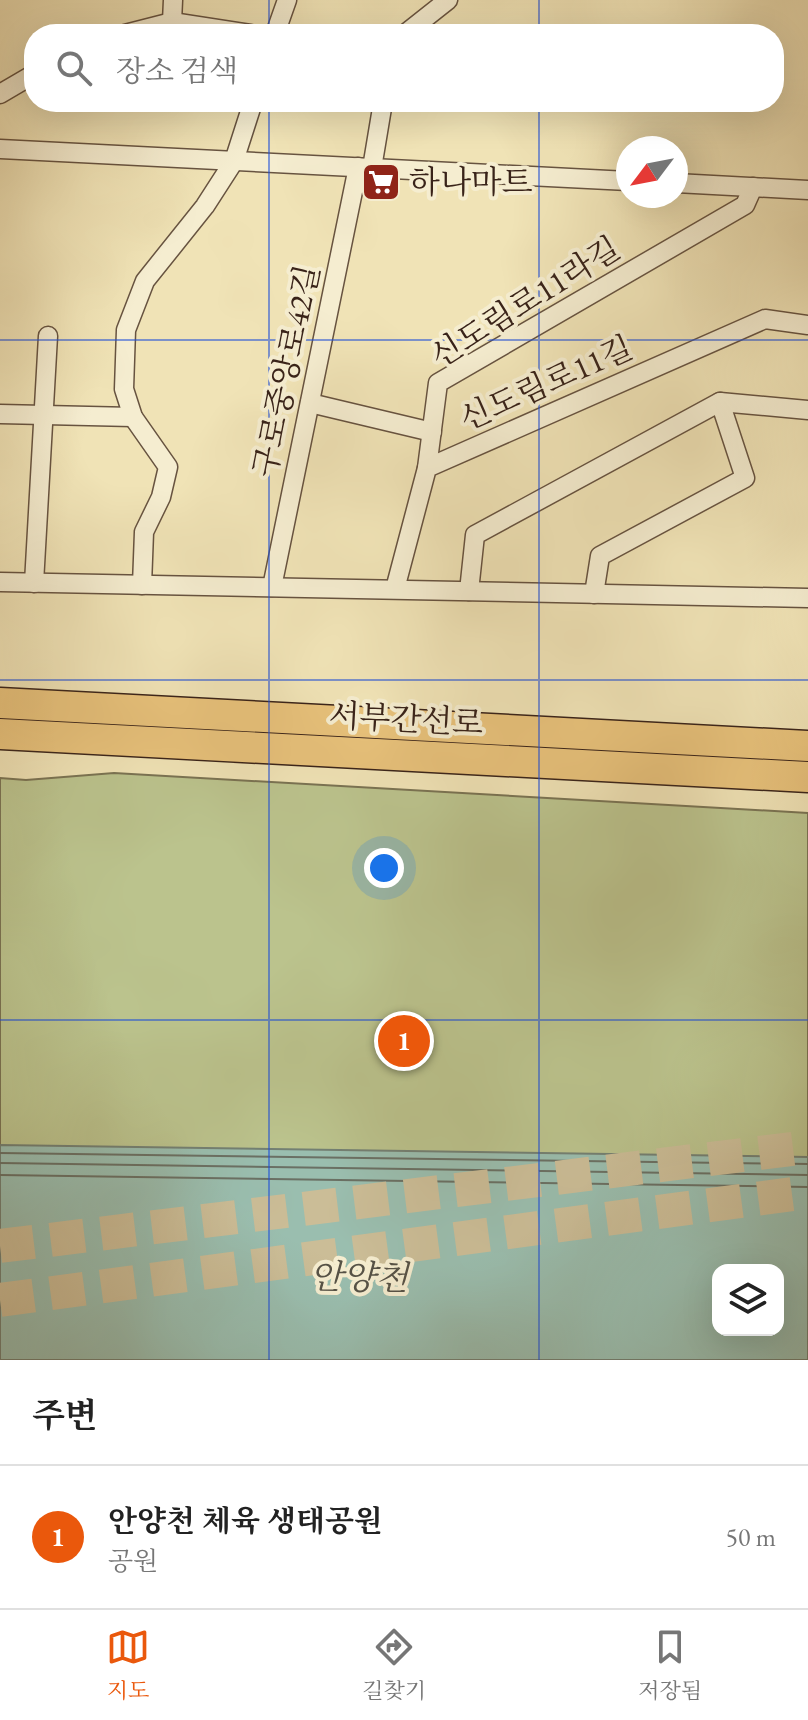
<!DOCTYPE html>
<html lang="ko">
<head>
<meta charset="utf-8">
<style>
	:root { --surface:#fff; --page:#f6f6f6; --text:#222; --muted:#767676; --line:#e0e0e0; --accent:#ea580c }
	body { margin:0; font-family:"EB Garamond","Noto Serif KR",serif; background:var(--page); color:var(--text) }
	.controls { position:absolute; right:24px; bottom:24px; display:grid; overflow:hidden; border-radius:16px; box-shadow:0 8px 32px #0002 }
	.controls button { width:72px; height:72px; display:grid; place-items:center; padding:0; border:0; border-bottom:2px solid var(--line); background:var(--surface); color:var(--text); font:40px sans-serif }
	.compass { position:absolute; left:616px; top:136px; width:72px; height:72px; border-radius:50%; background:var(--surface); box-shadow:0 8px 32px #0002; rotate:238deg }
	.you { position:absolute; left:384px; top:868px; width:28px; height:28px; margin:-20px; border:6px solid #fff; border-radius:50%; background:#1a73e8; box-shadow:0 0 0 12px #1a73e833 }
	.badge { display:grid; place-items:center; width:52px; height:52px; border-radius:50%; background:var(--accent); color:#fff; font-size:26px; font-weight:700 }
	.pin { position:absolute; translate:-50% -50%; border:4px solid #fff; box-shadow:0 2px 8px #0006 }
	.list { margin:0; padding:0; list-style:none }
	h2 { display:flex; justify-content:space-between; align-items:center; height:104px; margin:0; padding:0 32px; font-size:34px }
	h2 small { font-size:26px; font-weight:400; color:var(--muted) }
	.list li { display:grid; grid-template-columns:52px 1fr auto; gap:24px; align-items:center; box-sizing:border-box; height:144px; padding:0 32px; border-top:2px solid var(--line) }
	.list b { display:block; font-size:30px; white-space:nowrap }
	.list p { margin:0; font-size:26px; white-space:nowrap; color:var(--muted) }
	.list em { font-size:26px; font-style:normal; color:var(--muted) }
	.icon { flex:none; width:44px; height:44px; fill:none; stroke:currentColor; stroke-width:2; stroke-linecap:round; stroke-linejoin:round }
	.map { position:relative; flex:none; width:808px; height:1360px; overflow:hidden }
	.search { position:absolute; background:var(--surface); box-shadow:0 8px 32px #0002; left:24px; right:24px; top:24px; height:88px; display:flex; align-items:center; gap:20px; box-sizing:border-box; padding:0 28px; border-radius:32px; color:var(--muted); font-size:30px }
	.sheet { height:248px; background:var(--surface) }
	nav { display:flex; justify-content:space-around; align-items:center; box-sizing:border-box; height:112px; border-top:2px solid var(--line); background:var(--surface); font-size:22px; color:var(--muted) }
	nav a { display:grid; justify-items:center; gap:4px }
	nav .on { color:var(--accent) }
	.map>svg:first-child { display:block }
	.green { fill:#bbc38d; stroke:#7a7353; stroke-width:2; fill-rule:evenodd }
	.water { fill:#9abeaf; stroke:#738073; stroke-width:2; fill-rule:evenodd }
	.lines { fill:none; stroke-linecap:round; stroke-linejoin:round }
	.shore { stroke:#6a7064; stroke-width:2 }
	.highway-tunnel { stroke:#cbbd97; stroke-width:34; stroke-dasharray:34 17; stroke-linecap:butt }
	.street-casing { stroke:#675340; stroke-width:21 }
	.primary-casing { stroke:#392319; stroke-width:33 }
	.street { stroke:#f5edd0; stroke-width:18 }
	.primary { stroke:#e8c27b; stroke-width:30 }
	.grid { fill:none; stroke:#1d4ed8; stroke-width:2; stroke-opacity:0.55 }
	.labels { text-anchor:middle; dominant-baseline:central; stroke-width:8; stroke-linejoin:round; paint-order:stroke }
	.poi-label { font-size:32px; fill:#392319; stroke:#f5edd0; text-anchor:start }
	.street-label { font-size:32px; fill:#392319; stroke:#f5edd0 }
	.water-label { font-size:34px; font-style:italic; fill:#565246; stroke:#f5edd0 }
</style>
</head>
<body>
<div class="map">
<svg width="808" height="1360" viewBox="0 0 808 1360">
	<rect width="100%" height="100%" fill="#f0e3b6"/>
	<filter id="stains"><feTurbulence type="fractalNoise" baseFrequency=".0025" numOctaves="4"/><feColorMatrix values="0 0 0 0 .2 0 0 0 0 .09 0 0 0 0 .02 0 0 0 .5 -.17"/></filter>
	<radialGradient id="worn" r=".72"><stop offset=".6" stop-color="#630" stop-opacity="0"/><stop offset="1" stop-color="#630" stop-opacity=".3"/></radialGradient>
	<path class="green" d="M114 773 808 813V1360H0V778L26 780ZM718 1270H778V1330H718Z"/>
	<path class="water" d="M0 1145 808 1157V1360H0ZM718 1270H778V1330H718Z"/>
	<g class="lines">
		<g class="shore">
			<path d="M0 1153 808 1164"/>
			<path d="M0 1163 808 1175"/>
			<path d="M0 1175 808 1187"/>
		</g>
		<g class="highway-tunnel">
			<path d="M0 1246 808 1147"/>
			<path d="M0 1300 808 1192"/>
		</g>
		<defs>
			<g id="street">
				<path d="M172 22 173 0"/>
				<path d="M125 34 172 22 250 34"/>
				<path d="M275 34 287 0"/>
				<path d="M405 34 448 0"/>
				<path d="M0 94 34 74"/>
				<path d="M0 149 628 181"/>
				<path d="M372 168 383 102"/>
				<path d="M676 183 808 190"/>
				<path d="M310 403 432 432"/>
				<path d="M0 414 133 417"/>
				<path d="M427 468 438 383 745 205 753 187"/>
				<path d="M0 582 808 598"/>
				<path d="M34 583 48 336"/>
				<path d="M142 585 144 532 161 497 168 467 133 417 124 389 126 330 145 281 205 206 234 161 253 102"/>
				<path d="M272 587 358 167"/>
				<path d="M395 589 427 468 765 319 808 325"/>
				<path d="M469 591 475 535 720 402 808 410"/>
				<path d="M594 594 600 556 745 478 720 402"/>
			</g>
			<g id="primary">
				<path d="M0 703 808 746"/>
				<path d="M0 734 808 777"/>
			</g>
		</defs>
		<use href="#street" class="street-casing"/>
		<use href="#primary" class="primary-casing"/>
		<use href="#street" class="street"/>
		<use href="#primary" class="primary"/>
	</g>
	<path class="grid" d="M269 0V34M539 0V34M269 102V1360M539 102V1360M0 340H808M0 680H808M0 1020H808"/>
	<defs>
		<symbol id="supermarket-square" viewBox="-11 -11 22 22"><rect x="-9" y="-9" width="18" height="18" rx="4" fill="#8f2418" stroke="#f5edd0"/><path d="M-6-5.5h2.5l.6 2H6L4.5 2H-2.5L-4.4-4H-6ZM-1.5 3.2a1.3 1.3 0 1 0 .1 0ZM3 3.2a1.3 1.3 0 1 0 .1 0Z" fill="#fff"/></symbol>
	</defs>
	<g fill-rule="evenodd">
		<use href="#supermarket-square" x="359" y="160" width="44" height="44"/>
	</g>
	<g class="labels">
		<g class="poi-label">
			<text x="409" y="182">하나마트</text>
		</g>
		<g class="street-label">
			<text transform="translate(525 302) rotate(-32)">신도림로11라길</text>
			<text transform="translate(286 371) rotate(-78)">구로중앙로42길</text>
			<text transform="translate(546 383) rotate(-24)">신도림로11길</text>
			<text transform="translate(406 719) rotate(3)">서부간선로</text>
		</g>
		<g class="water-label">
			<text transform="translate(359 1277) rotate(1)">안양천</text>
		</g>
	</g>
	<rect width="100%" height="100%" filter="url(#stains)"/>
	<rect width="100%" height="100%" fill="url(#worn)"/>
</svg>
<div class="controls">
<button><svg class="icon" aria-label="layers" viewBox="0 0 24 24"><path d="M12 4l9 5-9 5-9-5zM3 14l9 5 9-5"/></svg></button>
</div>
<svg class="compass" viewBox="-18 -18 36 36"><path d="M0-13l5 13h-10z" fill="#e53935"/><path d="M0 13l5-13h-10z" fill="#767676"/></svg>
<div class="you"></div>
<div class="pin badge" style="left:404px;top:1041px">1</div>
<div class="search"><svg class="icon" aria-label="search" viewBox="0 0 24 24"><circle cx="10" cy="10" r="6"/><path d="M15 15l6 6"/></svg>장소 검색</div>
</div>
<section class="sheet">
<h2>주변<small></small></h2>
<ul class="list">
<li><span class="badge">1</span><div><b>안양천 체육 생태공원</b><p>공원</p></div><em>50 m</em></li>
</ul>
</section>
<nav>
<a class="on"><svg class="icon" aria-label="map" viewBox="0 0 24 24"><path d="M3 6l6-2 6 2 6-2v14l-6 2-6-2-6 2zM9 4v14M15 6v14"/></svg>지도</a>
<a><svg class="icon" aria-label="directions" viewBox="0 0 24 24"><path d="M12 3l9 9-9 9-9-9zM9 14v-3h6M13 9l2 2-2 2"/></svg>길찾기</a>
<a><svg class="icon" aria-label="saved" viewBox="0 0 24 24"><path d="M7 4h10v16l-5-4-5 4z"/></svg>저장됨</a>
</nav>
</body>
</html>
